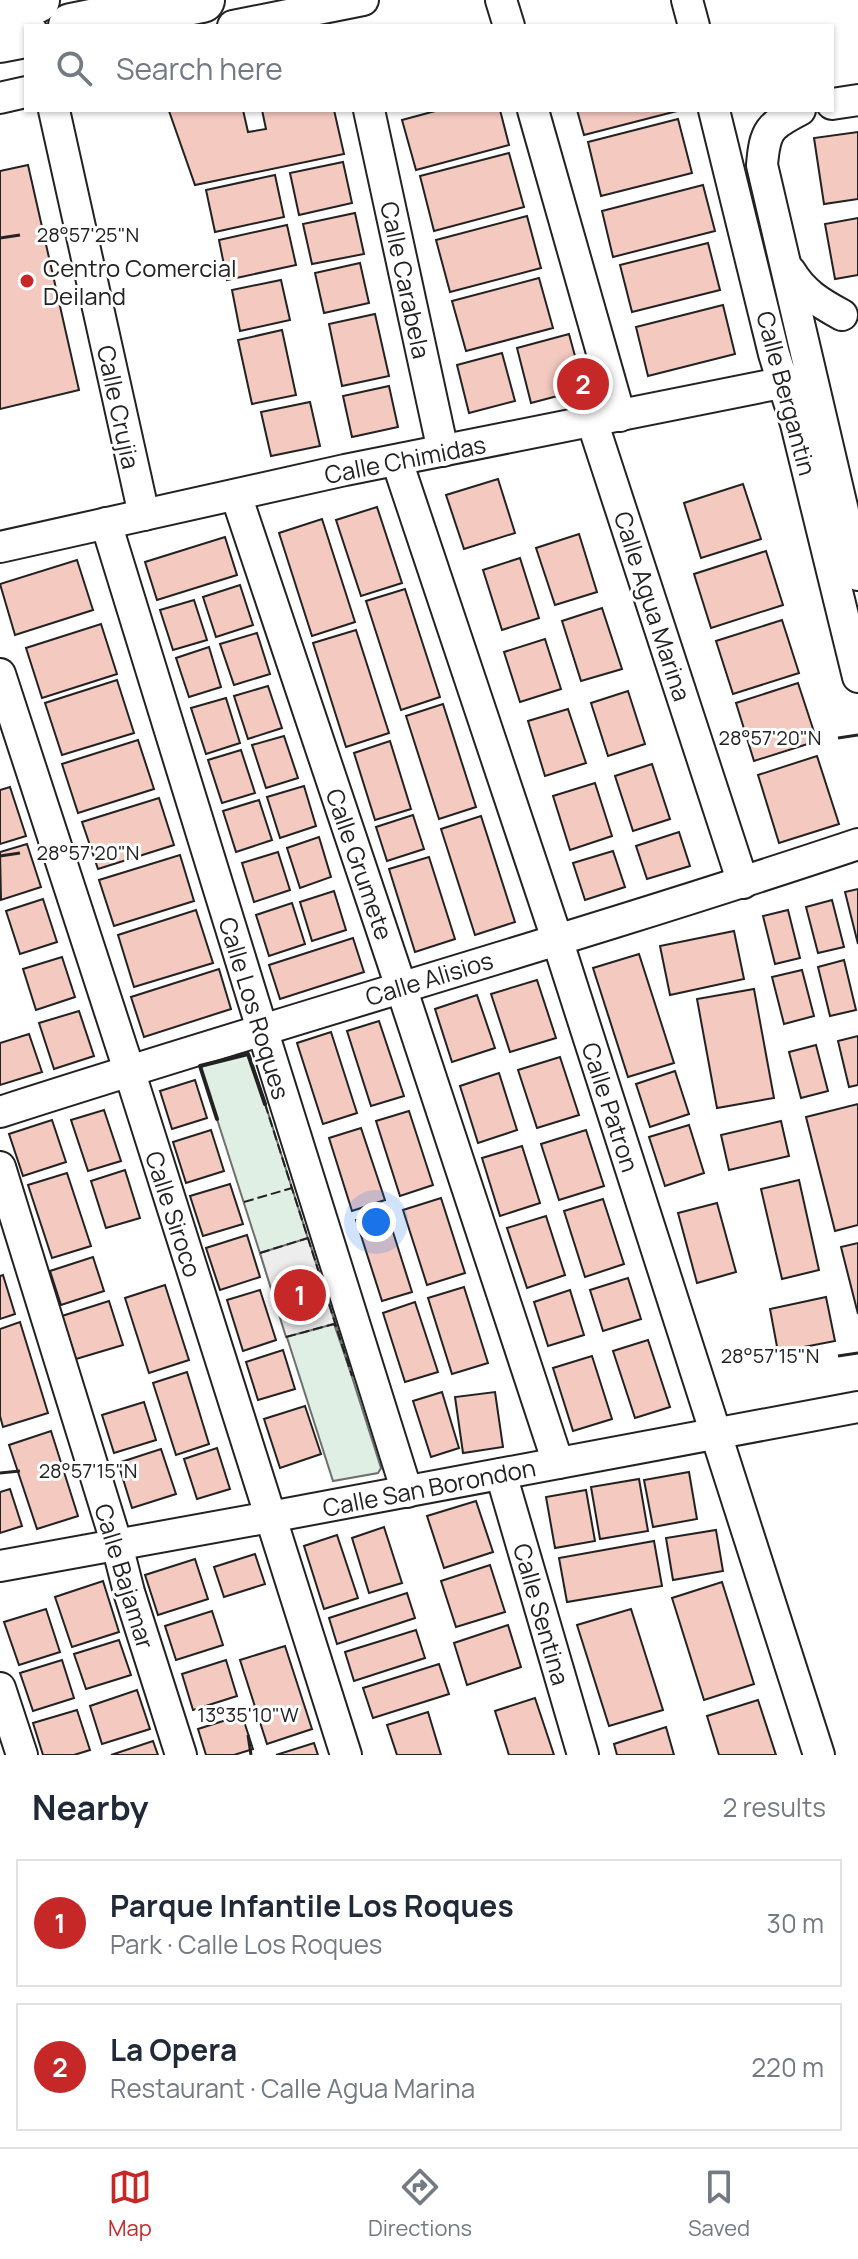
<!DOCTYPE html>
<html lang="en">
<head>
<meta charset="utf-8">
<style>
	:root { --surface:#fff; --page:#f6f6f7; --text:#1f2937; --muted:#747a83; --line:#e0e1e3; --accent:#c62828 }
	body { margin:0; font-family:Manrope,sans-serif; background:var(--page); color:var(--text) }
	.you { position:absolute; left:376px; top:1222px; width:28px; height:28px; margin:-20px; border:6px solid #fff; border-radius:50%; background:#1a73e8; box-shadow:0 0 0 12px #1a73e833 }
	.badge { display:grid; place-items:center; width:52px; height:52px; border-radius:50%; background:var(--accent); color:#fff; font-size:26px; font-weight:700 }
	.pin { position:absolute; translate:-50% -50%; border:4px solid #fff; box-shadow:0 2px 8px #0006 }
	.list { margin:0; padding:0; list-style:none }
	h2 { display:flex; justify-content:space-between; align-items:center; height:104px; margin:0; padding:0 32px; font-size:34px }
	h2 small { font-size:26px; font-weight:400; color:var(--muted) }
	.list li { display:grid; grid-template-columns:52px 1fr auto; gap:24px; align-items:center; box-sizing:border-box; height:128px; margin:0 16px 16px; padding:0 16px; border:2px solid var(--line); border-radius:0px }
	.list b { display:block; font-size:30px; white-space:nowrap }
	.list p { margin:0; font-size:26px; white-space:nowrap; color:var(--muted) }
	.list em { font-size:26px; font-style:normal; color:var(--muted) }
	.icon { flex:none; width:44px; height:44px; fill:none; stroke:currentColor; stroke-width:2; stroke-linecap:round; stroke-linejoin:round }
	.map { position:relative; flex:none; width:858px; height:1755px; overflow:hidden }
	.search { position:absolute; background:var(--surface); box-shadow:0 2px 6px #0004; left:24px; right:24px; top:24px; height:88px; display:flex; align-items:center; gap:20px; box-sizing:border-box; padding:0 28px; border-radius:0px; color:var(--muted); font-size:30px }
	.sheet { height:392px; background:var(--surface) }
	nav { display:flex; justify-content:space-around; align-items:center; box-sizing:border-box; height:112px; border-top:2px solid var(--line); background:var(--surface); font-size:22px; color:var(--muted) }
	nav a { display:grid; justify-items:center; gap:4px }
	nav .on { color:var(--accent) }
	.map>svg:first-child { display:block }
	.green { fill:#e0efe3; stroke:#6f6f6f; stroke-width:2 }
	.parking { fill:#ededed; stroke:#6f6f6f; stroke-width:2 }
	.building { fill:#f3c9c0; stroke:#222; stroke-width:2 }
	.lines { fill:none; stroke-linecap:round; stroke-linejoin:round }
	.minor-casing { stroke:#222; stroke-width:34 }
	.highway-casing { stroke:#222; stroke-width:48 }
	.minor { stroke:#fff; stroke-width:30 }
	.highway { stroke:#fff; stroke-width:44 }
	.fence { stroke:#222; stroke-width:2; stroke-dasharray:10 4; stroke-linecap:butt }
	.wall { stroke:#222; stroke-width:4 }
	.ticks { fill:none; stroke:#222; stroke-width:3 }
	.poi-dot { fill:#c62828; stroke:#fff; stroke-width:3 }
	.labels { text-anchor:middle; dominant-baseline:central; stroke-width:6; stroke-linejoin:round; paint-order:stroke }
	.poi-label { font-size:24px; fill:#222; stroke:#fff; text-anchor:start }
	.street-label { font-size:24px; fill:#222; stroke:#fff }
	.ticks-label { font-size:20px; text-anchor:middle; fill:#222; stroke:#fff; stroke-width:6; stroke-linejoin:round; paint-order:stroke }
</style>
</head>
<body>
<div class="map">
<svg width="858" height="1755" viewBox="0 0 858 1755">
	<rect width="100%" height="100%" fill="#fff"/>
	<path class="green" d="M245 1054 250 1056 381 1468 378 1473 333 1481 200 1066Z"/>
	<path class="parking" d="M308 1238 309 1241 352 1376 334 1324 286 1337 260 1253Z"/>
	<g class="building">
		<path d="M173 110H243L248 132 266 129 262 110H334L344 154 195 185 169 111Z"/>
		<path d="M439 110H500L509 145 416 170 402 120Z"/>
		<path d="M577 110H681L584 135Z"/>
		<path d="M678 119 692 173 601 196 588 142Z"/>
		<path d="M858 132V199L824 204 814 138Z"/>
		<path d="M509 153 524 207 434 231 420 176Z"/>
		<path d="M343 162 352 203 299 215 290 173Z"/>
		<path d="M28 165 79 390 0 409V171Z"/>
		<path d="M275 175 284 217 215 232 206 190Z"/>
		<path d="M703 185 715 231 613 257 602 211Z"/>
		<path d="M355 213 364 254 312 264 303 224Z"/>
		<path d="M527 216 541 268 450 292 436 240Z"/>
		<path d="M858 218V275L835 279 825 224Z"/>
		<path d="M287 225 296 265 227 280 219 240Z"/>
		<path d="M708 243 720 290 632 312 620 265Z"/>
		<path d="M360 263 369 303 324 313 315 273Z"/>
		<path d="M539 278 553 328 466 351 452 301Z"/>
		<path d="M281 280 290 320 240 331 232 290Z"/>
		<path d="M723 305 735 354 648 376 636 327Z"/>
		<path d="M375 314 389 376 342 386 329 324Z"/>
		<path d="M282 330 296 395 252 404 238 340Z"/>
		<path d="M569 334 584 389 531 403 517 348Z"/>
		<path d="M502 353 515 401 469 413 457 365Z"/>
		<path d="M389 386 398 427 352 437 343 396Z"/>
		<path d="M310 402 320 446 271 456 261 412Z"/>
		<path d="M498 479 515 533 464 549 446 495Z"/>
		<path d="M743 484 761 539 701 558 684 503Z"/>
		<path d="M377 507 402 583 361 596 336 520Z"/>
		<path d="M322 519 355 622 312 636 279 533Z"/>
		<path d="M579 534 597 592 555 605 536 548Z"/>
		<path d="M225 537 237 575 157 600 145 562Z"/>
		<path d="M766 551 783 605 711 628 694 574Z"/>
		<path d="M520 558 539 618 502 630 483 570Z"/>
		<path d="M77 560 93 610 15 635 0 584Z"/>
		<path d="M240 585 253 625 216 637 203 597Z"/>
		<path d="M405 589 440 697 401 710 366 601Z"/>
		<path d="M194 600 207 640 173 650 160 610Z"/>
		<path d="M602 608 622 669 581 681 562 621Z"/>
		<path d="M782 620 799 673 733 694 716 641Z"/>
		<path d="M101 624 117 674 42 698 26 648Z"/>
		<path d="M356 630 389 733 346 747 313 643Z"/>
		<path d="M257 633 270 674 234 685 220 644Z"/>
		<path d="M545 639 561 689 520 702 504 652Z"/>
		<path d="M209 647 221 687 189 697 176 658Z"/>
		<path d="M117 680 134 733 62 755 45 703Z"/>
		<path d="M798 683 817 741 754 761 736 703Z"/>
		<path d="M268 686 282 728 248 739 234 696Z"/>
		<path d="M628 691 645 744 608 756 591 703Z"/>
		<path d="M226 698 240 743 206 754 191 708Z"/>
		<path d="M443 704 476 807 439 819 406 716Z"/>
		<path d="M568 709 586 763 545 776 528 721Z"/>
		<path d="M284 736 298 778 266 788 252 745Z"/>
		<path d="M138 740 154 789 78 813 62 764Z"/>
		<path d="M390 741 411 809 375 820 354 753Z"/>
		<path d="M241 750 255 793 222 803 208 760Z"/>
		<path d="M817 756 839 824 779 843 758 775Z"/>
		<path d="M652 764 670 819 633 831 615 776Z"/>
		<path d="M595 783 612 836 570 850 553 796Z"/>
		<path d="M304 786 316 826 280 838 267 797Z"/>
		<path d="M10 787 26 836 0 844V790Z"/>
		<path d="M159 798 174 845 98 869 82 822Z"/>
		<path d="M259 800 272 840 236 852 223 811Z"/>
		<path d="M413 815 424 849 387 861 376 827Z"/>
		<path d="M481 816 515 922 475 935 441 829Z"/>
		<path d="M679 832 690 866 647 879 636 846Z"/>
		<path d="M319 837 331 877 300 888 287 848Z"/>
		<path d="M27 844 41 887 1 900 0 852Z"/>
		<path d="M613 851 625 887 585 900 573 863Z"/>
		<path d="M278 852 290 890 254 902 242 863Z"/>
		<path d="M180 855 194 901 114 926 99 880Z"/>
		<path d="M429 857 455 939 415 952 389 869Z"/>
		<path d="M858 889V944L845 892Z"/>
		<path d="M334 891 346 930 312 941 300 902Z"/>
		<path d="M43 899 57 942 20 954 6 911Z"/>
		<path d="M832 900 844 947 818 953 806 907Z"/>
		<path d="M292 903 305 944 269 956 256 915Z"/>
		<path d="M196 910 213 963 134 987 118 935Z"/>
		<path d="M788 910 800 958 775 964 763 916Z"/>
		<path d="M734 931 744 979 670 995 660 946Z"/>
		<path d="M353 938 364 972 280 999 269 965Z"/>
		<path d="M639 954 674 1063 628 1077 593 968Z"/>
		<path d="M62 957 75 997 36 1010 23 969Z"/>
		<path d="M844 960 856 1010 830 1016 818 967Z"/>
		<path d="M219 969 231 1009 144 1037 131 997Z"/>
		<path d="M802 970 814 1016 784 1024 772 977Z"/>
		<path d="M537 980 556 1038 510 1052 491 994Z"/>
		<path d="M754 989 774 1098 717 1108 697 999Z"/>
		<path d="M477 995 495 1048 452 1062 435 1009Z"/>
		<path d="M79 1011 94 1056 54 1069 39 1023Z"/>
		<path d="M379 1021 404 1096 371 1106 347 1031Z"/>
		<path d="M331 1032 357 1113 323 1124 297 1043Z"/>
		<path d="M29 1034 42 1072 0 1085V1043Z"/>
		<path d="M858 1036V1085L849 1087 838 1041Z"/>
		<path d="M816 1045 828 1091 801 1098 789 1052Z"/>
		<path d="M560 1057 579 1115 537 1128 518 1070Z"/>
		<path d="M675 1071 689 1114 650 1127 636 1084Z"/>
		<path d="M499 1073 517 1130 478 1143 460 1086Z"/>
		<path d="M195 1080 207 1118 172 1129 160 1091Z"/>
		<path d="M858 1104V1225L835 1231 806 1117Z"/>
		<path d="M104 1110 121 1161 88 1171 71 1120Z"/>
		<path d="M409 1111 433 1185 400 1196 376 1121Z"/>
		<path d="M52 1120 66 1162 23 1176 9 1134Z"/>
		<path d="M781 1121 789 1156 729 1170 721 1135Z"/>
		<path d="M689 1125 704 1173 665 1186 649 1137Z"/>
		<path d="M361 1128 385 1200 352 1211 329 1138Z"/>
		<path d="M211 1130 224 1171 186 1183 173 1142Z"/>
		<path d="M586 1130 604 1186 559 1200 541 1144Z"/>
		<path d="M522 1146 540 1203 500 1216 482 1158Z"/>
		<path d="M125 1170 140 1218 106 1228 91 1181Z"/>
		<path d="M67 1173 91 1246 52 1258 28 1185Z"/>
		<path d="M799 1180 819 1270 782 1279 761 1189Z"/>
		<path d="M230 1184 243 1224 203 1236 190 1196Z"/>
		<path d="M441 1198 465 1273 427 1285 403 1210Z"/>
		<path d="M603 1199 624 1264 585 1277 564 1211Z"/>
		<path d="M717 1203 736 1272 697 1283 678 1213Z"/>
		<path d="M386 1210 412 1292 382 1301 356 1220Z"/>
		<path d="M546 1216 565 1275 527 1288 507 1228Z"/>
		<path d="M247 1235 260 1277 220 1290 206 1248Z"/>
		<path d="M858 1243V1314L841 1247Z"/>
		<path d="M93 1257 104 1291 61 1305 50 1271Z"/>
		<path d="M3 1275 15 1314 0 1319V1276Z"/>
		<path d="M628 1278 641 1319 603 1331 590 1290Z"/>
		<path d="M165 1285 189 1360 149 1373 125 1298Z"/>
		<path d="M464 1287 488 1363 452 1374 428 1298Z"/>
		<path d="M260 1290 276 1340 243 1351 227 1300Z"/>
		<path d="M570 1290 584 1335 548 1346 534 1302Z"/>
		<path d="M826 1297 835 1341 778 1352 770 1309Z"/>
		<path d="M109 1301 123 1345 76 1359 62 1316Z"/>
		<path d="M415 1302 438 1372 405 1382 383 1313Z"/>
		<path d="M20 1322 48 1413 3 1427 0 1416V1329Z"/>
		<path d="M648 1340 670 1407 635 1418 613 1351Z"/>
		<path d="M283 1350 295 1389 258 1400 246 1362Z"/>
		<path d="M592 1356 612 1419 573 1431 553 1368Z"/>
		<path d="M187 1372 209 1444 176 1455 153 1383Z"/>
		<path d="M442 1392 459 1448 431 1457 413 1401Z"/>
		<path d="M495 1392 503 1447 463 1453 455 1397Z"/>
		<path d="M144 1402 156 1440 114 1453 102 1415Z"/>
		<path d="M305 1406 321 1454 280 1468 264 1419Z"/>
		<path d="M51 1431 78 1516 37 1529 9 1445Z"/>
		<path d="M217 1448 230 1489 197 1499 184 1459Z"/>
		<path d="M161 1449 176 1494 132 1508 118 1463Z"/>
		<path d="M689 1472 697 1519 653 1527 644 1480Z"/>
		<path d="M639 1479 648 1531 600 1539 591 1487Z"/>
		<path d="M10 1489 22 1526 0 1533V1492Z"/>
		<path d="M586 1490 595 1541 555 1548 546 1497Z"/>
		<path d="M476 1501 493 1552 444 1568 427 1516Z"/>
		<path d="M384 1527 402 1583 369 1593 352 1538Z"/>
		<path d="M716 1530 723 1571 673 1580 666 1538Z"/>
		<path d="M337 1535 358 1598 324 1609 304 1546Z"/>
		<path d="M654 1541 662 1586 567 1602 559 1558Z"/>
		<path d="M255 1554 265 1584 224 1597 214 1567Z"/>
		<path d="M195 1559 208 1599 158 1615 145 1575Z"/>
		<path d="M490 1565 505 1612 456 1627 441 1581Z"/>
		<path d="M103 1581 119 1632 72 1647 55 1597Z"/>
		<path d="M722 1582 754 1684 704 1700 672 1598Z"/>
		<path d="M407 1593 415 1618 337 1644 329 1618Z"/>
		<path d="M46 1609 60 1652 19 1665 4 1622Z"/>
		<path d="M631 1609 663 1710 609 1726 577 1625Z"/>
		<path d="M212 1611 223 1645 176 1660 165 1626Z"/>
		<path d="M508 1625 521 1667 467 1685 454 1643Z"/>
		<path d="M416 1630 425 1658 354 1681 345 1652Z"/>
		<path d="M119 1640 131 1675 86 1689 74 1654Z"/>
		<path d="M285 1646 312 1729 267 1744 240 1660Z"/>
		<path d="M62 1660 74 1698 33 1711 20 1673Z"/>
		<path d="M226 1660 237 1696 193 1710 182 1674Z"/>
		<path d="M439 1664 449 1694 373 1718 363 1688Z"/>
		<path d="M137 1690 150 1729 102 1744 90 1706Z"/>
		<path d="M535 1698 554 1755H509L495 1711Z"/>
		<path d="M758 1700 776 1755H719L707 1716Z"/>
		<path d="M77 1710 90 1750 74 1755H43L33 1723Z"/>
		<path d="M428 1712 441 1755H397L387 1725Z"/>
		<path d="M242 1715 253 1749 234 1755H206L198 1729Z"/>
		<path d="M666 1727 674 1755H617L614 1744Z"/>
		<path d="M153 1741 158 1755H111Z"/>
		<path d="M314 1743 318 1755H276Z"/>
	</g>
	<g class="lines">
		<defs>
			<g id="minor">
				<path d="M501 0 509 26"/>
				<path d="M687 0 694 26"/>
				<path d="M233 26 363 0"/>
				<path d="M0 98 26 92"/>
				<path d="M832 104 858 100"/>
				<path d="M54 110 144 515"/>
				<path d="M369 110 443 451"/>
				<path d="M533 110 620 416"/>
				<path d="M714 110 774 354 796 424 858 677"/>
				<path d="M800 110C769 126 765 130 762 165L858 575"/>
				<path d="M790 271C803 293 820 303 842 315"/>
				<path d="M592 421 743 883"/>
				<path d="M397 461 557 939 819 1755"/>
				<path d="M236 495 401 987 558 1463"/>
				<path d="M106 523 262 1029 407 1492"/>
				<path d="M0 547 345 470 811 377"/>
				<path d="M0 674 129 1070 346 1755"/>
				<path d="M0 1112C285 1020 574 939 858 844"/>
				<path d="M0 1167 117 1545 129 1592 181 1755"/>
				<path d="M501 1474 583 1755"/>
				<path d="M0 1566 270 1517 858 1407"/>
				<path d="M0 1688 22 1755"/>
			</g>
			<g id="highway">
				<path d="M0 7 37 0"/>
				<path d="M71 26 202 0"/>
				<path d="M0 40 26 35"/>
			</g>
		</defs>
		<use href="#minor" class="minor-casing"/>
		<use href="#highway" class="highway-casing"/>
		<use href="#minor" class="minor"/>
		<use href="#highway" class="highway"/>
		<g class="fence">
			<path d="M265 1104 352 1376"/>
			<path d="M244 1202 292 1188"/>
			<path d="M260 1253 308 1238"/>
			<path d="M286 1337 334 1324 335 1326"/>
		</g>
		<path class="wall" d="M217 1119 200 1066 248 1054 265 1104"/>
	</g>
	<path class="ticks" d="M0 238 20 235M838 738 858 735M0 856 20 853M838 1356 858 1353M0 1473 20 1471M248 1735 251 1755"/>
	<circle class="poi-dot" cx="27" cy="281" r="8"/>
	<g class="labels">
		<g class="poi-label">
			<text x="43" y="267">Centro Comercial<tspan x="43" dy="28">Deiland</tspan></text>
		</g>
		<g class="street-label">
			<text transform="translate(406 280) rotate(78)">Calle Carabela</text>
			<text transform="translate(787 393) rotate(75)">Calle Bergantin</text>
			<text transform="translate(119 407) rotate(78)">Calle Crujia</text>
			<text transform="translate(405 459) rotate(-11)">Calle Chimidas</text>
			<text transform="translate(653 606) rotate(72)">Calle Agua Marina</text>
			<text transform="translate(360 864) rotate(71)">Calle Grumete</text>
			<text transform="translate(429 978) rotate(-17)">Calle Alisios</text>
			<text transform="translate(255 1008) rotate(73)">Calle Los Roques</text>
			<text transform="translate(611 1107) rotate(72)">Calle Patron</text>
			<text transform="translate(174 1214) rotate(72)">Calle Siroco</text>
			<text transform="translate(429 1487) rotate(-11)">Calle San Borondon</text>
			<text transform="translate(125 1576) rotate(73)">Calle Bajamar</text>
			<text transform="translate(542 1614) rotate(74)">Calle Sentina</text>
		</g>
	</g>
	<g class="ticks-label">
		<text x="88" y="242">28°57'25"N</text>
		<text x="770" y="745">28°57'20"N</text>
		<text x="88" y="860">28°57'20"N</text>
		<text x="770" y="1363">28°57'15"N</text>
		<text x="88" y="1478">28°57'15"N</text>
		<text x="248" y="1722">13°35'10"W</text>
	</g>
</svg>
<div class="you"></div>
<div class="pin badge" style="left:300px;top:1295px">1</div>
<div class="pin badge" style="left:583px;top:384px">2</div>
<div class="search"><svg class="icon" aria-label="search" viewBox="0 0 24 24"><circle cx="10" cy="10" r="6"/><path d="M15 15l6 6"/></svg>Search here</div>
</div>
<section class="sheet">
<h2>Nearby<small>2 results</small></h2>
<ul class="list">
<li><span class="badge">1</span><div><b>Parque Infantile Los Roques</b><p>Park · Calle Los Roques</p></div><em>30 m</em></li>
<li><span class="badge">2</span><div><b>La Opera</b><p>Restaurant · Calle Agua Marina</p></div><em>220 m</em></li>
</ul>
</section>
<nav>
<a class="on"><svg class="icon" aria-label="map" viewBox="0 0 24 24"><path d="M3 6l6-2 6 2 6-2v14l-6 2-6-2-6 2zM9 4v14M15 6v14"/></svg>Map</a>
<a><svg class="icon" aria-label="directions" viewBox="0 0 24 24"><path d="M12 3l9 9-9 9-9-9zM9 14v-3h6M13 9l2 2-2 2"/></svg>Directions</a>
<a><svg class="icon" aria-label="saved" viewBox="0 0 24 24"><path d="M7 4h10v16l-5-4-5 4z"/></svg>Saved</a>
</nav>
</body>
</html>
